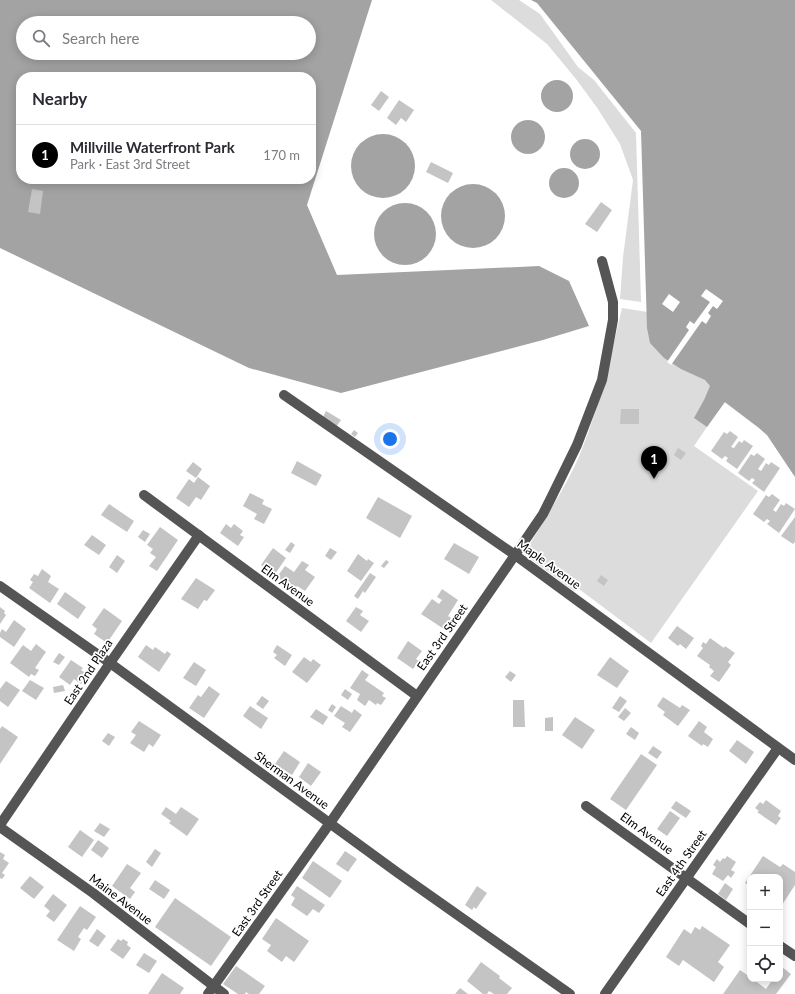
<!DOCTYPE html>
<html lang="en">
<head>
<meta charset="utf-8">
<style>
	:root { --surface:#fff; --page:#f2f2f3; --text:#2b2b33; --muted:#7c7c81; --line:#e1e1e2; --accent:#000 }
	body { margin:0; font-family:Lato,sans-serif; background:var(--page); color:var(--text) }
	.controls { position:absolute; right:12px; bottom:12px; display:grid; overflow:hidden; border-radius:8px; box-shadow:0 2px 10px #0003 }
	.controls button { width:36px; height:36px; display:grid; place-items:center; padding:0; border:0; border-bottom:1px solid var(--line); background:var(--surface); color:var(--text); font:20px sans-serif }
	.you { position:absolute; left:390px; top:439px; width:14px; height:14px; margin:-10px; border:3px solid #fff; border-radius:50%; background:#1a73e8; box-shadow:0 0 0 6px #1a73e833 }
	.badge { display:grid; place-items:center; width:26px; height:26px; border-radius:50%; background:var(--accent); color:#fff; font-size:13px; font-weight:700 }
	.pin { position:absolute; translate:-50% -33px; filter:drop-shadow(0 1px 2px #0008) }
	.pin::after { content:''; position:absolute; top:21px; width:14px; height:12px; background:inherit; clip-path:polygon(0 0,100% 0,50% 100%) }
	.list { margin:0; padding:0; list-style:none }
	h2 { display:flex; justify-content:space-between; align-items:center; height:52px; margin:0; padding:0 16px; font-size:17px }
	h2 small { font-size:13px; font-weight:400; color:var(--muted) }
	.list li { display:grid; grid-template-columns:26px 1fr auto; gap:12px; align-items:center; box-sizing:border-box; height:60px; padding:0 16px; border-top:1px solid var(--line) }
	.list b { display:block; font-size:15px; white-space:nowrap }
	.list p { margin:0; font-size:13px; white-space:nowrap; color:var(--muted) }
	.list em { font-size:13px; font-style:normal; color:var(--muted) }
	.icon { flex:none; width:22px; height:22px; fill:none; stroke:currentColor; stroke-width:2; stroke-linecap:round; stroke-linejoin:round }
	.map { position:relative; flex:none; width:795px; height:994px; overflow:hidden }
	.search { position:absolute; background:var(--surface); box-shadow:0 2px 10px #0003; left:16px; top:16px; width:300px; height:44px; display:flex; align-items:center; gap:10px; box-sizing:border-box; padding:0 14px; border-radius:22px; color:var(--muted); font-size:15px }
	.panel { position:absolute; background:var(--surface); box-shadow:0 2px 10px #0003; left:16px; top:72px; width:300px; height:112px; border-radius:16px }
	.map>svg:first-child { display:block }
	.green { fill:#dcdcdc }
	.water { fill:#a3a3a3; fill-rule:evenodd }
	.pier { fill:#fff }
	.building { fill:#c4c4c4 }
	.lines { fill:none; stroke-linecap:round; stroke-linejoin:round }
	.minor { stroke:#555; stroke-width:10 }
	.labels { text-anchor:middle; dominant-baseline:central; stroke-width:3.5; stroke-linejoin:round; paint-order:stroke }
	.street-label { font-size:12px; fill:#000; stroke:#fff }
</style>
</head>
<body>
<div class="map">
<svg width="795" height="994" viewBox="0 0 795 994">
	<rect width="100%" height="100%" fill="#fff"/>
	<g class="green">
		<path d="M491 0H519L540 14 578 67 594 80 636 133 641 302 620 299 623 257 633 180 620 144 598 109 576 79 547 44Z"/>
		<path d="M701 303 795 477 767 435 759 428 724 402 694 446 758 491 651 643 579 589 574 591 532 560 527 555 526 551C545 517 568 485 582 449 600 404 611 356 622 308L648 312Z"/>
	</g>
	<g class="water">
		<path d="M0 0H372L307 205 337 275 539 266 569 281 589 326 543 340 341 393 249 368 0 248ZM23 23H309V53H23ZM21 77H311V179H21Z"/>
		<path d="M531 0H795V477L767 435 759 428 725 402 707 427 694 418 704 400 710 386 705 380 681 369 664 358 650 343 647 328 641 131 537 3Z"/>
		<circle cx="557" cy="96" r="16"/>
		<circle cx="528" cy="137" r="17"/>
		<circle cx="383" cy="166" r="32"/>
		<circle cx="585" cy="154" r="15"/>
		<circle cx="564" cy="183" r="15"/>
		<circle cx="473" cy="216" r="32"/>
		<circle cx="405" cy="234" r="31"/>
	</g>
	<g class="pier">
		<path d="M706 289 723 301 717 309 713 306 708 313 711 316 706 324 702 321 671 365 667 362 689 330 686 327 690 321 694 324 710 302 701 296Z"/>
		<path d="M669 294 680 302 673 312 662 304Z"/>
	</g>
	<g class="building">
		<path d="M381 91 389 97 379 111 371 105Z"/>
		<path d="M399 100 414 110 406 122 401 118 396 125 387 118Z"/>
		<path d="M431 162 453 173 448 183 426 172Z"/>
		<path d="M32 189 43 191 40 214 28 212Z"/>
		<path d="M601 202 612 210 597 232 585 224Z"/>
		<path d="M621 409H639V424H620Z"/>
		<path d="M326 411 341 420 336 427 322 419Z"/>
		<path d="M354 430 358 433 355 437 351 434Z"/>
		<path d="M730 431 738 437 731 447 734 448 739 441 742 443 744 440 753 446 737 469 726 461 728 458 725 456 722 459 711 451 724 432 727 434Z"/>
		<path d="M678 448 686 453 681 460 674 455Z"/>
		<path d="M757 453 765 459 758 469 761 471 766 463 769 465 771 462 780 468 764 492 752 483 755 480 752 478 749 481 738 473 751 454 754 456Z"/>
		<path d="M297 461 322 475 316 486 291 473Z"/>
		<path d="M193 462 202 469 196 478 186 471Z"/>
		<path d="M198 477 210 486 201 500 196 497 189 507 176 498 189 479 194 483Z"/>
		<path d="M250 493 264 500 262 504 272 509 264 524 254 519 257 514 243 506Z"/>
		<path d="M772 494 780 500 773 510 776 512 781 504 784 506 786 503 795 509 779 533 767 524 770 521 767 519 764 522 753 514 766 495 769 497Z"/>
		<path d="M378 497 412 516 400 538 366 518Z"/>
		<path d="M109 504 134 521 127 532 101 515Z"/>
		<path d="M795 517V542L793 544 781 536Z"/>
		<path d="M226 524 231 528 234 524 243 531 240 535 244 537 238 546 220 533Z"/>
		<path d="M160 527 178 540 157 571 149 566 156 557 150 553 153 549 147 545Z"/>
		<path d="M143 530 150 534 145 542 138 537Z"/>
		<path d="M92 535 106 545 99 555 84 545Z"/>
		<path d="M291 542 295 545 290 553 285 550Z"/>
		<path d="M454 543 479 557 469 574 444 559Z"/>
		<path d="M273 548 286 558 275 574 261 565Z"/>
		<path d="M330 548 337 552 331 560 325 556Z"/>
		<path d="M358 554 367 561 368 559 374 563 361 581 347 571Z"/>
		<path d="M117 555 125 561 117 573 109 567Z"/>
		<path d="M386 560 389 562 384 568 381 566Z"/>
		<path d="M302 561 309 565 305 570 315 577 305 591 297 586 295 589 277 577 285 566 294 572Z"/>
		<path d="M42 569 51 576 48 582 59 589 50 603 29 588 33 582 30 580 34 574 38 576Z"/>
		<path d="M370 573 376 577 365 593 363 591 358 599 354 596Z"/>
		<path d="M601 575 608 580 604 586 597 581Z"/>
		<path d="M196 578 215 590 207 601 204 600 198 609 181 599Z"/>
		<path d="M442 589 458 600 448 616 451 618 444 629 421 614 432 599 439 604 442 600 437 597Z"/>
		<path d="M65 592 86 607 78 619 57 604Z"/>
		<path d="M0 607 5 611 4 613 6 615 0 624Z"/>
		<path d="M356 607 363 611 360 615 369 621 361 632 346 621Z"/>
		<path d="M104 608 122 621 107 643 94 634 97 629 92 625Z"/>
		<path d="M14 620 26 629 14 647 0 637V633L2 629 6 632Z"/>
		<path d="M677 626 694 638 686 649 680 644 678 646 668 638Z"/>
		<path d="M710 638 724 648 725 646 735 653 728 662 731 665 719 682 710 676 714 671 709 667 710 665 697 656 703 648 701 646 703 642 706 644Z"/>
		<path d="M408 641 422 651 416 659 419 661 413 669 397 658Z"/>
		<path d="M36 644 46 652 35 668 39 670 35 676 31 674 29 677 10 663 23 645 31 651Z"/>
		<path d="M146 645 153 650 155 647 165 654 167 651 171 654 159 672 138 657Z"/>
		<path d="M277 645 292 655 285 666 274 658 277 655 273 652Z"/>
		<path d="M59 653 65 657 59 665 53 662Z"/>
		<path d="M304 657 311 662 313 659 321 665 307 683 292 672Z"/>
		<path d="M610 657 629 671 617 688 597 675Z"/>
		<path d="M71 660 83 668 81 670 87 674 81 684 74 679 70 685 59 677Z"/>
		<path d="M194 662 206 670 196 686 183 678Z"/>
		<path d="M362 670 369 675 365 680 384 693 382 696 386 698 381 705 377 703 376 705 369 700 365 706 357 700 360 694 350 688Z"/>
		<path d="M510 671 516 675 511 682 505 677Z"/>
		<path d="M30 680 44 688 36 700 22 691Z"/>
		<path d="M6 681 20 690 8 707 0 701V689Z"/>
		<path d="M63 685 65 691 54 693 53 687Z"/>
		<path d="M209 686 220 694 204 718 189 708 198 695 201 697Z"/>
		<path d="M345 689 352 694 348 700 341 695Z"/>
		<path d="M262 696 269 701 263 709 256 704Z"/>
		<path d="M620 696 627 701 619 712 612 708Z"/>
		<path d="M663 697 680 708 682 705 690 710 678 726 663 715 665 712 657 706Z"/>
		<path d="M513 700H524L525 727H513Z"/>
		<path d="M332 704 336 707 332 713 328 710Z"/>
		<path d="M250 706 268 718 261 729 243 716Z"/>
		<path d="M341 706 352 713 354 709 362 715 350 732 342 727 345 723 334 716Z"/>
		<path d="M625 708 631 713 624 721 618 717Z"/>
		<path d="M316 709 328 717 323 725 310 717Z"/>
		<path d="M553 717V731H545V718Z"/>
		<path d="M575 717 595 730 582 749 562 735Z"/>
		<path d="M139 721 161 735 153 747 149 744 144 752 130 743 136 735 131 732Z"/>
		<path d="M699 721 707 727 704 732 713 739 708 747 703 744 702 746 688 736Z"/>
		<path d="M2 726 18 737 0 764V729Z"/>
		<path d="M631 727 639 733 635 740 626 734Z"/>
		<path d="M108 733 115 737 109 746 102 741Z"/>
		<path d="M737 740 754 752 746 764 729 751Z"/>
		<path d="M653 746 662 752 657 759 648 753Z"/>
		<path d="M284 751 300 762 292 775 275 764Z"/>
		<path d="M641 754 657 765 626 810 610 799Z"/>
		<path d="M308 763 321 772 311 786 299 777Z"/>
		<path d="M766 800 781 811 778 816 781 818 776 825 757 812 759 811 755 808 760 802 763 804Z"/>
		<path d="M676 801 691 811 686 818 671 808Z"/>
		<path d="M166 807 176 814 181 807 199 819 187 836 169 823 171 821 161 814Z"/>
		<path d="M670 811 680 818 667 836 657 829Z"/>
		<path d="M100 823 110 829 104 837 94 831Z"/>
		<path d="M80 830 94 840 82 857 68 847Z"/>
		<path d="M98 840 109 848 102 858 91 850Z"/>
		<path d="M155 849 161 853 152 867 146 862Z"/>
		<path d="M345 851 357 859 348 872 336 864Z"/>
		<path d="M0 852 5 855 3 859 9 863 2 873 5 875 2 879 0 878Z"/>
		<path d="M727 856 736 862 731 870 735 872 731 878 728 875 723 881 712 874 716 867 713 865 717 859 720 862 723 858 725 859Z"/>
		<path d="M763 856 780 867 783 864 795 872V885L782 905 780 904V877H750V886L745 883Z"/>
		<path d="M313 861 342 881 330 898 302 878Z"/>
		<path d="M127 864 141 873 130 888 135 892 130 899 112 886Z"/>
		<path d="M30 876 44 887 34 899 20 888Z"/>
		<path d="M155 880 170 890 164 899 149 889Z"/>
		<path d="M725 883 733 889 726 900 718 894Z"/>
		<path d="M297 886 325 905 319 913 313 909 307 916 291 905 295 898 291 895Z"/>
		<path d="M477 886 487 893 476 909 474 907 472 910 465 905Z"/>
		<path d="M53 894 67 905 54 922 46 916 50 911 44 906Z"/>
		<path d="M175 898 231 937 211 966 155 927Z"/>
		<path d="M80 906 96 917 87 930 84 928 78 937 81 939 74 951 57 940Z"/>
		<path d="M276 918 309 941 294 962 286 956 282 962 267 951 271 945 262 939Z"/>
		<path d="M702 926 730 945 718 962 724 967 714 982 683 960 679 966 666 957 684 929 691 934 695 927 700 930Z"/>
		<path d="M97 929 106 936 98 947 89 941Z"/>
		<path d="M118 939 121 941 123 939 128 942 127 945 131 948 123 959 110 950Z"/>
		<path d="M144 953 157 961 149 973 136 965Z"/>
		<path d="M481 962 500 976 499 978 512 988 507 994H494L489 991 487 994H483L467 981Z"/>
		<path d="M236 966 265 986 259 994H249L246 992 245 994H238L223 984Z"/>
		<path d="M782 967 791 974 776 994H723L740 970 750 977V979H753L766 989 773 979H780V970Z"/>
		<path d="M162 973 184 988 180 994H148Z"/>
		<path d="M460 988 468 994H455Z"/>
	</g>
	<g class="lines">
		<g class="minor">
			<path d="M284 395 515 555 795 760"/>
			<path d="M144 495 417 696"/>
			<path d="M0 586 110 663 398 873 570 994"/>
			<path d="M586 806 750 924"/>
			<path d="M0 825 110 663 199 535"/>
			<path d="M0 827 93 893 224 994"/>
			<path d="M780 946 795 956"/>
			<path d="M208 994 330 823 515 555 543 514 552 496 577 445 602 380 613 320V302L602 261"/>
			<path d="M605 994 778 748"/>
		</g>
	</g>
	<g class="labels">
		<g class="street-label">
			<text transform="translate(549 564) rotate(36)">Maple Avenue</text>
			<text transform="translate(288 585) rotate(36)">Elm Avenue</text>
			<text transform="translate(442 637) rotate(-55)">East 3rd Street</text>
			<text transform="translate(88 672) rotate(-56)">East 2nd Plaza</text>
			<text transform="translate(292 780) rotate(36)">Sherman Avenue</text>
			<text transform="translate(647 833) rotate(36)">Elm Avenue</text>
			<text transform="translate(681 863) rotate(-55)">East 4th Street</text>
			<text transform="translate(121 899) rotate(37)">Maine Avenue</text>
			<text transform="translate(257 903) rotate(-55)">East 3rd Street</text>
		</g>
	</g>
</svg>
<div class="controls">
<button>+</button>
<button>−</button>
<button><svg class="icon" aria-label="locate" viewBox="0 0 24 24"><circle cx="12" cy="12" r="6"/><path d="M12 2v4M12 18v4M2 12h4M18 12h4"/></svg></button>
</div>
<div class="you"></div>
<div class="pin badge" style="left:654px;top:479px">1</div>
<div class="search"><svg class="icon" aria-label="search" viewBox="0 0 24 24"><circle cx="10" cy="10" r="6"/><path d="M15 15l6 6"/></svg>Search here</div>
<section class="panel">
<h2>Nearby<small></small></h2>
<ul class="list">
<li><span class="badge">1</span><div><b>Millville Waterfront Park</b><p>Park · East 3rd Street</p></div><em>170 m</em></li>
</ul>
</section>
</div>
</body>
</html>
